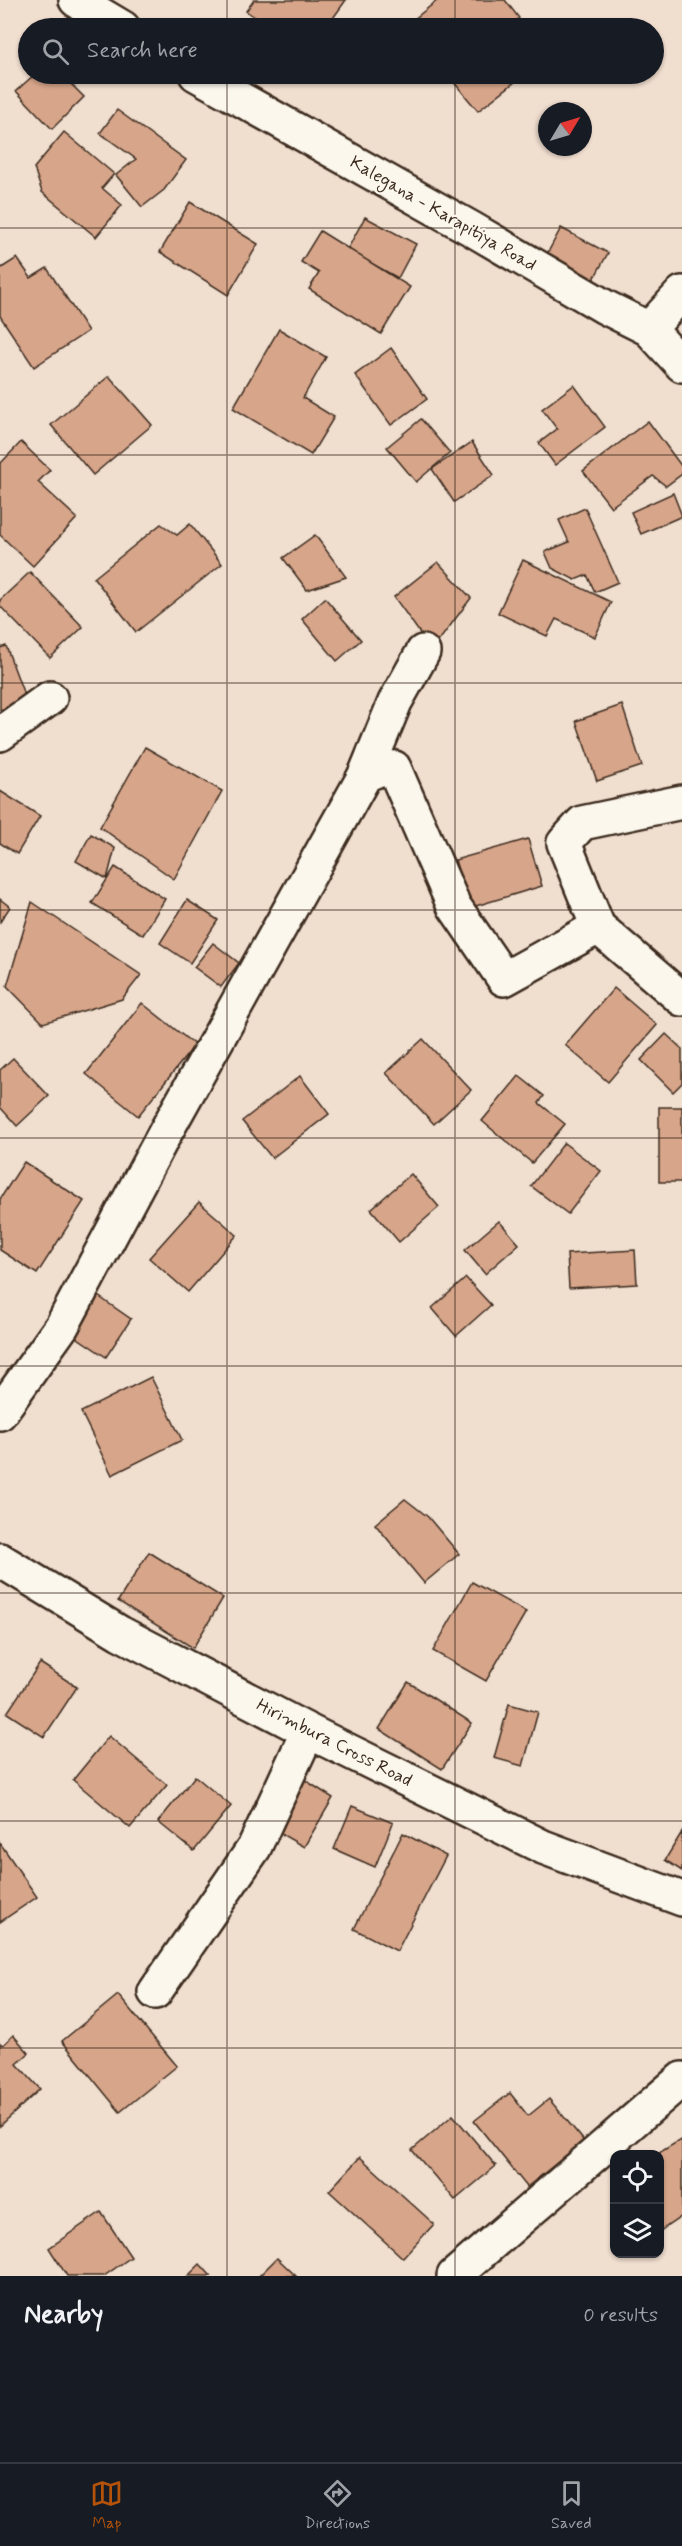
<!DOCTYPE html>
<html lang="en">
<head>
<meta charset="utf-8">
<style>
	:root { --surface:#171b24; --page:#20242c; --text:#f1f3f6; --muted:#9ea1a6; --line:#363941; --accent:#b45309 }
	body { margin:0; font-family:Mynerve,sans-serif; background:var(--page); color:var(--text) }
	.controls { position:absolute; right:18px; bottom:18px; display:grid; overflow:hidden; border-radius:12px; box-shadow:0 2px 4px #0004 }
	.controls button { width:54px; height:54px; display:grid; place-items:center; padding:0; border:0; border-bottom:2px solid var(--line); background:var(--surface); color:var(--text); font:30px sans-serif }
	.compass { position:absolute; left:538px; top:102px; width:54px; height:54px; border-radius:50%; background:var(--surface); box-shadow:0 2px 4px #0004; rotate:52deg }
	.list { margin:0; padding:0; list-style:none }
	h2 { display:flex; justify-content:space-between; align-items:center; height:78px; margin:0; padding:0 24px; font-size:26px }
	h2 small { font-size:20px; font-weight:400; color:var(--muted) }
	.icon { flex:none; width:33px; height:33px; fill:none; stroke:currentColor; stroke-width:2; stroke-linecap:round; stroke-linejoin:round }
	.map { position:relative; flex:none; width:682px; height:2276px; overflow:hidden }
	.search { position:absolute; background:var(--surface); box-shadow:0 2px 4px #0004; left:18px; right:18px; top:18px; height:66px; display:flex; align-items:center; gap:15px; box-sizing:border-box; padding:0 21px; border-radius:33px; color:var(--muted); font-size:22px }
	.sheet { height:186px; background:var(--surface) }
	nav { display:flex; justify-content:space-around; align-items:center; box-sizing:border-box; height:84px; border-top:2px solid var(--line); background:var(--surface); font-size:16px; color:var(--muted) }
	nav a { display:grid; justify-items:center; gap:3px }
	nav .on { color:var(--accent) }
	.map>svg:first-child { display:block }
	.building { fill:#d7a58a; stroke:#3b2a1e; stroke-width:1.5 }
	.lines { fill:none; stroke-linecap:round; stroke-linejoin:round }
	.minor-casing { stroke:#3b2a1e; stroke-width:38 }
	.major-casing { stroke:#3b2a1e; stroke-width:38 }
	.minor { stroke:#fbf7ec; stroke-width:33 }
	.major { stroke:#fbf7ec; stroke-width:33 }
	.grid { fill:none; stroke:#3b2a1e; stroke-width:1.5; stroke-opacity:0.55 }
	.labels { text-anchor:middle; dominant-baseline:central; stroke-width:4.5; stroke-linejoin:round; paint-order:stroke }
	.street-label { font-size:18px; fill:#3b2a1e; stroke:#fbf7ec }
</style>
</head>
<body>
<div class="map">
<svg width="682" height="2276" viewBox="0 0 682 2276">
	<rect width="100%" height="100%" fill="#f0decf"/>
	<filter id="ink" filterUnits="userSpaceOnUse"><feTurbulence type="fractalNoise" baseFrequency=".0167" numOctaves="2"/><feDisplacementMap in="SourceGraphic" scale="12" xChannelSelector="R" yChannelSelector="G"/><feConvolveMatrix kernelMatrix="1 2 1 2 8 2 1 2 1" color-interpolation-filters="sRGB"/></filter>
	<g filter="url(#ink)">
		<g class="building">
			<path d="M254 0H346L326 28H271L246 11Z"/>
			<path d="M438 0H505L519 18 506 28H403Z"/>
			<path d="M35 74H61L84 97 52 129 16 91Z"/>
			<path d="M447 74H525L478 111Z"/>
			<path d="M117 110 186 160 164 190 142 207 116 175 136 159 100 133Z"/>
			<path d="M64 132 114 174 102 188 122 205 96 237 42 192 34 168Z"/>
			<path d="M190 202 258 244 228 295 160 252Z"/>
			<path d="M365 217 416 244 398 278 347 250Z"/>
			<path d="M561 228 608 253 592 282 546 256Z"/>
			<path d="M320 231 410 287 381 334 309 289 319 273 301 262Z"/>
			<path d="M17 258 31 278 47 268 88 331 34 367 0 316V269Z"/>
			<path d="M279 329 326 357 303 398 334 417 311 455 233 408Z"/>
			<path d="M391 348 427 399 391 425 355 375Z"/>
			<path d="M109 376 152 425 93 475 51 425Z"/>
			<path d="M574 385 605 427 555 465 539 443 557 429 542 409Z"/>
			<path d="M421 419 450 453 416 482 387 447Z"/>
			<path d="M648 421 682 467V474L666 486 653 476 611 507 583 471Z"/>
			<path d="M21 442 50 470 38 482 77 518 33 566 0 535V464Z"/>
			<path d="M472 442 494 475 454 502 432 469Z"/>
			<path d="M673 493 682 516 641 534 631 512Z"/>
			<path d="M585 508 618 582 595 592 587 575 575 580 552 568 545 552 569 542 559 520Z"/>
			<path d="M161 524 177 535 190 524 222 564 136 632 94 578Z"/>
			<path d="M315 535 346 577 307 590 283 558Z"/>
			<path d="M523 560 611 602 595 637 556 619 547 636 498 613Z"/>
			<path d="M438 562 471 598 432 650 394 597Z"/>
			<path d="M30 572 83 627 50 658 0 606V600Z"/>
			<path d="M325 598 361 640 337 661 302 619Z"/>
			<path d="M6 646 26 700 0 710V648Z"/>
			<path d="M622 705 642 766 597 781 576 721Z"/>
			<path d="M145 747 222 791 174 879 100 827Z"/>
			<path d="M0 791 40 816 17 854 0 843Z"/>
			<path d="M91 834 115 848 107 879 76 861Z"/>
			<path d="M528 839 542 886 469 908 455 860Z"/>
			<path d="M115 867 165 899 143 935 92 903Z"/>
			<path d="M0 899 10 907 0 922Z"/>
			<path d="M187 900 218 920 190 963 160 943Z"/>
			<path d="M32 902 141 975 122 999 43 1023 7 986Z"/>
			<path d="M213 943 239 963 221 987 194 967Z"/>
			<path d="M614 988 657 1025 608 1082 565 1045Z"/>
			<path d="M142 1003 195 1045 138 1116 86 1074Z"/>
			<path d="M666 1034 682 1049V1083L673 1092 641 1060Z"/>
			<path d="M423 1039 471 1090 434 1124 386 1073Z"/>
			<path d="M13 1058 49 1096 17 1126 0 1107V1070Z"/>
			<path d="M300 1076 329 1114 272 1158 242 1121Z"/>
			<path d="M519 1076 544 1096 539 1103 565 1124 532 1163 482 1121Z"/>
			<rect x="659" y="1107" width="23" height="75"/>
			<path d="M564 1143 601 1171 568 1214 531 1186Z"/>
			<path d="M24 1162 84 1201 37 1274 0 1250V1199Z"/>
			<path d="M411 1174 439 1207 399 1242 371 1209Z"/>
			<path d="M199 1202 237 1235 188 1292 149 1258Z"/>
			<path d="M499 1221 519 1244 485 1274 465 1250Z"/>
			<path d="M635 1250 637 1284 569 1288 567 1254Z"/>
			<path d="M466 1278 491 1305 456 1336 432 1308Z"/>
			<path d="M98 1296 131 1319 106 1357 72 1334Z"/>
			<path d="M151 1377 182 1440 112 1475 81 1412Z"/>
			<path d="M405 1499 428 1517 459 1554 424 1583 375 1524Z"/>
			<path d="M149 1552 223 1598 193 1648 118 1601Z"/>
			<path d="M472 1582 526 1612 486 1681 433 1651Z"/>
			<path d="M40 1663 77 1687 44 1737 7 1713Z"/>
			<path d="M408 1682 472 1723 442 1769 379 1729Z"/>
			<path d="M509 1704 538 1712 523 1766 494 1758Z"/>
			<path d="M109 1736 167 1785 130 1828 73 1780Z"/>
			<path d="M195 1776 231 1806 194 1851 158 1822Z"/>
			<path d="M305 1780 333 1798 304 1847 276 1831Z"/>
			<path d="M352 1806 393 1823 375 1867 334 1849Z"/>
			<path d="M682 1832V1871L665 1860Z"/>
			<path d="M403 1833 446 1856 397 1951 354 1929Z"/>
			<path d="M0 1843 37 1897 0 1922Z"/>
			<path d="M118 1995 177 2066 120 2112 62 2041Z"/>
			<path d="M13 2035 29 2053 17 2064 40 2089 0 2126V2043L3 2045Z"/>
			<path d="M510 2093 528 2116 549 2099 584 2141 527 2187 474 2121Z"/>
			<path d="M453 2115 496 2166 455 2200 412 2150Z"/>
			<path d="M682 2139V2216L660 2231V2154H657Z"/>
			<path d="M360 2157 434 2224 403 2258 329 2191Z"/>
			<path d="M101 2212 131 2257 104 2276H67L49 2248Z"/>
			<path d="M277 2258 296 2276H259Z"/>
			<path d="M200 2264 211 2276H188Z"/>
		</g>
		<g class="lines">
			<defs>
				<g id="minor">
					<path d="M649 329 682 293"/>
					<path d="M0 734 50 698"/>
					<path d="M365 775 395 702 423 652"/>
					<path d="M598 927 682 999"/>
					<path d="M0 1413 62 1326 165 1133 365 775 384 767 394 768 454 906 504 979 598 927 564 843 582 823 682 802"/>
					<path d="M155 1992 254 1848 308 1731"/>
					<path d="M454 2276 682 2079"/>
				</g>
				<g id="major">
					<path d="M76 0 123 28"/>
					<path d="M196 74 472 229 605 307 649 329 682 365"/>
					<path d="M0 1560 120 1633 308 1731 543 1847 682 1899"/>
				</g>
			</defs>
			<use href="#minor" class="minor-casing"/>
			<use href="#major" class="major-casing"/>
			<use href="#minor" class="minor"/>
			<use href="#major" class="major"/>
		</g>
	</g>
	<path class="grid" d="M227 0V28M455 0V28M227 74V2276M455 74V2276M0 228H682M0 455H682M0 683H682M0 910H682M0 1138H682M0 1366H682M0 1593H682M0 1821H682M0 2048H682"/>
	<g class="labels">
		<g class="street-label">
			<text transform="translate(443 214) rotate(30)">Kalegana - Karapitiya Road</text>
			<text transform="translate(334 1743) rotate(27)">Hirimbura Cross Road</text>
		</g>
	</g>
</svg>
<div class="controls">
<button><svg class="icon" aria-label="locate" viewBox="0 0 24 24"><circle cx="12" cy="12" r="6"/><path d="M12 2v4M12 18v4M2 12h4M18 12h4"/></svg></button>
<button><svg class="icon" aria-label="layers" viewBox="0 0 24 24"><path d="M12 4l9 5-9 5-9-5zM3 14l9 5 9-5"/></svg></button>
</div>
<svg class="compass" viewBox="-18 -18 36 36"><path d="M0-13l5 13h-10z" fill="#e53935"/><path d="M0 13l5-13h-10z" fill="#9ea1a6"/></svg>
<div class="search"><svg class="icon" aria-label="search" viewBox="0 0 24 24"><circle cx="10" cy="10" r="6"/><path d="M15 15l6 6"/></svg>Search here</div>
</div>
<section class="sheet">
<h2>Nearby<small>0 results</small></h2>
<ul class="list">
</ul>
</section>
<nav>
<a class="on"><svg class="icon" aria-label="map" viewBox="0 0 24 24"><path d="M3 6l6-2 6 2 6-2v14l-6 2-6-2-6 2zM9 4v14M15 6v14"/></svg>Map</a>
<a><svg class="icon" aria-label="directions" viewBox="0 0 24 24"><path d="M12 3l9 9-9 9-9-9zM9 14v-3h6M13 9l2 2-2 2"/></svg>Directions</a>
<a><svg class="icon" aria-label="saved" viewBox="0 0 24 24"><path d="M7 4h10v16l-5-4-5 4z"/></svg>Saved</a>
</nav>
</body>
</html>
